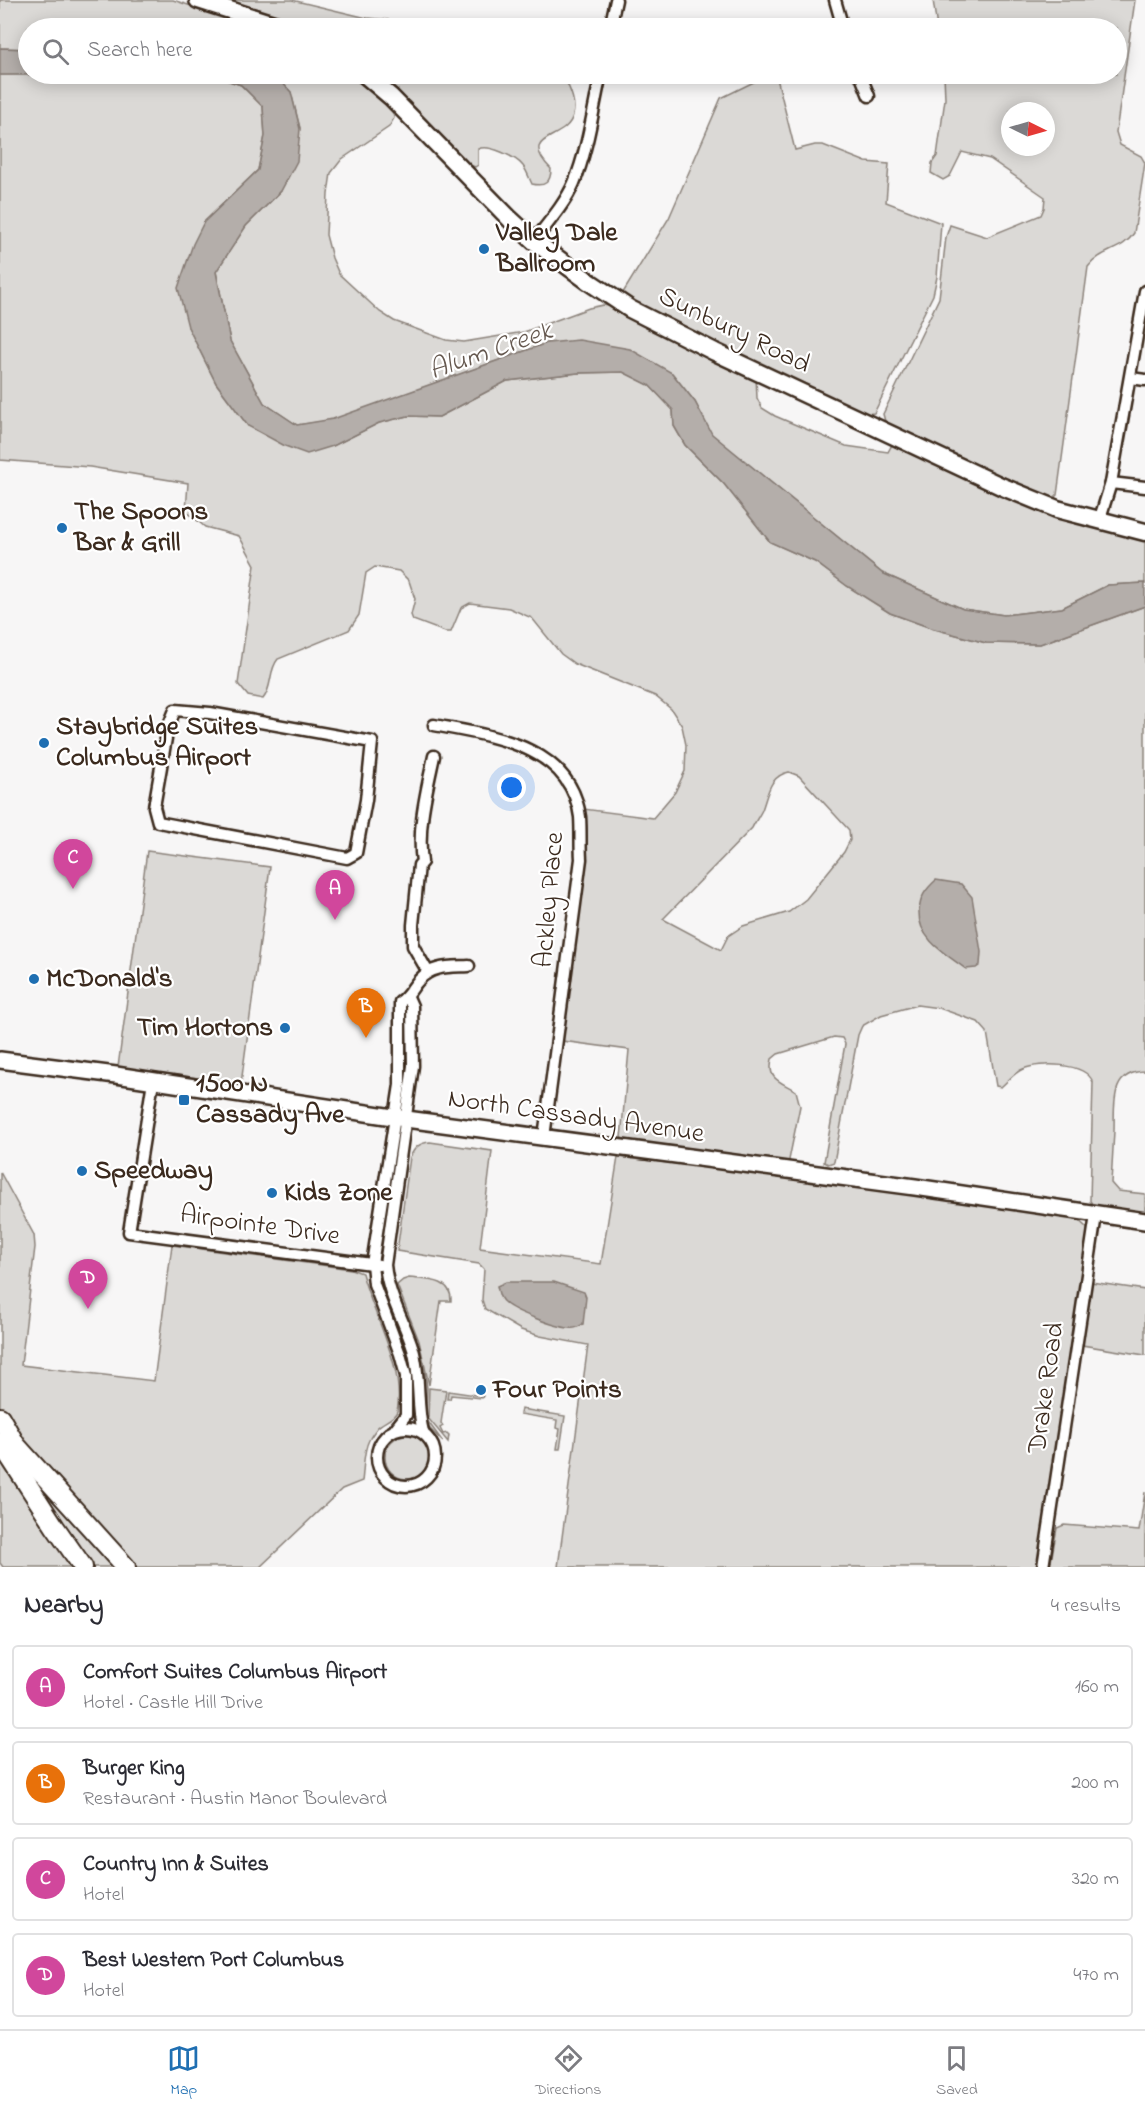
<!DOCTYPE html>
<html lang="en">
<head>
<meta charset="utf-8">
<style>
	:root { --surface:#fff; --page:#f2f2f3; --text:#2b2b33; --muted:#7c7c81; --line:#e1e1e2; --accent:#1f6fb2 }
	body { margin:0; font-family:"Indie Flower",sans-serif; background:var(--page); color:var(--text) }
	.compass { position:absolute; left:1001px; top:102px; width:54px; height:54px; border-radius:50%; background:var(--surface); box-shadow:0 3px 15px #0003; rotate:95deg }
	.you { position:absolute; left:512px; top:788px; width:21px; height:21px; margin:-15px; border:4px solid #fff; border-radius:50%; background:#1a73e8; box-shadow:0 0 0 9px #1a73e833 }
	.badge { display:grid; place-items:center; width:39px; height:39px; border-radius:50%; background:var(--accent); color:#fff; font-size:20px; font-weight:700 }
	.pin { position:absolute; translate:-50% -50px; filter:drop-shadow(0 2px 3px #0008) }
	.pin::after { content:''; position:absolute; top:32px; width:21px; height:18px; background:inherit; clip-path:polygon(0 0,100% 0,50% 100%) }
	.list { margin:0; padding:0; list-style:none }
	h2 { display:flex; justify-content:space-between; align-items:center; height:78px; margin:0; padding:0 24px; font-size:26px }
	h2 small { font-size:20px; font-weight:400; color:var(--muted) }
	.list li { display:grid; grid-template-columns:39px 1fr auto; gap:18px; align-items:center; box-sizing:border-box; height:84px; margin:0 12px 12px; padding:0 12px; border:2px solid var(--line); border-radius:6px }
	.list b { display:block; font-size:22px; white-space:nowrap }
	.list p { margin:0; font-size:20px; white-space:nowrap; color:var(--muted) }
	.list em { font-size:20px; font-style:normal; color:var(--muted) }
	.icon { flex:none; width:33px; height:33px; fill:none; stroke:currentColor; stroke-width:2; stroke-linecap:round; stroke-linejoin:round }
	.map { position:relative; flex:none; width:1145px; height:1567px; overflow:hidden }
	.search { position:absolute; background:var(--surface); box-shadow:0 3px 15px #0003; left:18px; right:18px; top:18px; height:66px; display:flex; align-items:center; gap:15px; box-sizing:border-box; padding:0 21px; border-radius:33px; color:var(--muted); font-size:22px }
	.sheet { height:462px; background:var(--surface) }
	nav { display:flex; justify-content:space-around; align-items:center; box-sizing:border-box; height:84px; border-top:2px solid var(--line); background:var(--surface); font-size:16px; color:var(--muted) }
	nav a { display:grid; justify-items:center; gap:3px }
	nav .on { color:var(--accent) }
	.map>svg:first-child { display:block }
	.green { fill:#dbd9d6; stroke:#8b827a; stroke-width:1.5; fill-rule:evenodd }
	.water { fill:#b4aeaa; stroke:#847972; stroke-width:1.5 }
	.lines { fill:none; stroke-linecap:round; stroke-linejoin:round }
	.street-casing { stroke:#3b2a1e; stroke-width:15 }
	.secondary-casing { stroke:#3b2a1e; stroke-width:20 }
	.primary-casing { stroke:#3b2a1e; stroke-width:21 }
	.highway-casing { stroke:#3b2a1e; stroke-width:22 }
	.street { stroke:#fff; stroke-width:10 }
	.secondary { stroke:#fff; stroke-width:15 }
	.primary { stroke:#fff; stroke-width:16 }
	.highway { stroke:#fff; stroke-width:18 }
	.poi-dot { fill:#1f6fb2; stroke:#fff; stroke-width:2 }
	.labels { text-anchor:middle; dominant-baseline:central; stroke-width:4.5; stroke-linejoin:round; paint-order:stroke }
	.poi-label { font-size:27px; font-weight:bold; fill:#3b2a1e; stroke:#fff; text-anchor:start }
	.street-label { font-size:27px; fill:#3b2a1e; stroke:#fff }
	.water-label { font-size:28px; font-style:italic; fill:#65584f; stroke:#fff }
</style>
</head>
<body>
<div class="map">
<svg width="1145" height="1567" viewBox="0 0 1145 1567">
	<rect width="100%" height="100%" fill="#f7f6f6"/>
	<filter id="ink" filterUnits="userSpaceOnUse"><feTurbulence type="fractalNoise" baseFrequency=".0167" numOctaves="2"/><feDisplacementMap in="SourceGraphic" scale="12" xChannelSelector="R" yChannelSelector="G"/><feConvolveMatrix kernelMatrix="1 2 1 2 8 2 1 2 1" color-interpolation-filters="sRGB"/></filter>
	<g filter="url(#ink)">
		<g class="green">
			<path d="M0 0H173L259 28H28V49L0 48Z"/>
			<path d="M225 0H292L367 18 482 28H311Z"/>
			<path d="M933 0H1135L1116 132 1120 145 1141 156 1145 163 1134 233C1123 251 1101 249 1088 267L1057 495 1052 499 886 425 883 414 939 298 946 237 950 225 987 237 1041 215 1044 208 1045 197 990 159 962 152 950 176 943 180 931 173 932 163 937 156 945 99 944 74H1116V28H937ZM1010 111H1046V147H1010Z"/>
			<path d="M103 74H209L241 85 263 107 265 136 258 170 204 222 188 327 216 383 248 426 333 446 379 423 408 416 439 417 507 381 578 373 623 372 649 385 673 410 674 426 685 445 724 484 770 542 815 562 847 586 890 613 931 628 986 643 1040 644 1145 606V1071C1109 1072 1115 1105 1114 1131 1113 1148 1112 1166 1111 1183L1118 1191 1145 1194V1213L1094 1206 1090 1201 1093 1082C1085 1062 1040 1062 1023 1069 1015 1072 1008 1081 1001 1087L996 1086 987 1032 978 1022 939 1008 917 1005 881 1015 862 1026 858 1035 834 1162 828 1164 824 1162 845 1044 842 1038 834 1037 778 1054 772 1059C767 1080 780 1081 796 1091L800 1106 788 1165 626 1140 621 1138 629 1050 562 1041 587 844V828L584 809 653 818 675 792 685 771 686 745 682 726 671 709 655 696 575 664 561 654 532 618 509 608 470 603 461 608 451 632H445L413 620 411 615 415 599 409 581 399 571 375 567 366 573 359 615 349 630 278 659C268 671 273 687 263 699L248 696 238 684 255 565 239 536 205 527 186 511 188 483 90 467 0 460V75ZM789 772 799 776 849 830 850 840 844 852 806 899 789 912 743 926 728 936 721 950 663 919 752 828C755 822 759 816 762 810 768 794 769 776 789 772Z"/>
			<path d="M274 74H355L364 79 393 110 394 118 389 127 342 159 331 173 328 194 326 235 332 258 339 274 380 312 394 321 446 340 464 342 524 332 589 308 603 305 615 307 657 332 756 377 757 398 762 408 775 416 846 446 888 452 894 441 1145 538V583L1108 585 1062 608 1004 615 963 609 882 573 711 434 695 402 672 373 547 343 333 420 297 425 264 403 230 341 216 271 246 226 281 191 300 128 291 92Z"/>
			<path d="M377 74H563C568 86 577 101 573 115 567 142 516 133 551 169 551 182 545 187 532 184 529 178 527 171 523 166 516 157 489 144 478 149V165L475 167 465 163Z"/>
			<path d="M770 74H776L795 150 815 145H823L866 162 889 164 886 202 941 223 937 277 933 295 874 413 864 414 678 328 621 296 669 218 721 98Z"/>
			<path d="M147 851 270 867 241 1084 118 1067Z"/>
			<path d="M430 1142 492 1151 480 1248 601 1264 618 1157 753 1173 1075 1217 1087 1228 1089 1237 1039 1567H558L588 1345 540 1336 521 1330 485 1309 482 1300 484 1269 479 1264 397 1251 410 1157C415 1147 419 1143 430 1142Z"/>
			<path d="M0 1172 34 1235 35 1247 21 1365 154 1381 172 1245 351 1269 362 1273C372 1313 406 1369 397 1411 395 1419 382 1422 377 1428 374 1432 371 1436 369 1440 363 1451 364 1468 362 1481L342 1489 260 1567H136L16 1433 0 1408Z"/>
			<path d="M409 1278C426 1280 452 1278 451 1301H441L429 1385 419 1341 397 1285 403 1280Z"/>
			<path d="M1091 1282 1145 1290V1355L1082 1345Z"/>
			<path d="M396 1289 413 1330 424 1363 427 1388 426 1419 443 1442 426 1425 423 1378 395 1296Z"/>
			<path d="M429 1388 446 1390 441 1423 443 1426 440 1428 443 1434 447 1433 449 1435 448 1442 428 1418Z"/>
			<path d="M448 1391 483 1396 482 1398 451 1395 450 1399H447Z"/>
			<path d="M521 1409 565 1416 560 1449H557L560 1429 556 1428 557 1420 520 1414Z"/>
			<circle cx="407" cy="1457" r="22"/>
			<path d="M0 1453 78 1567H3L0 1563Z"/>
			<path d="M21 1464 120 1567H92Z"/>
			<path d="M1145 1492V1567H1050L1057 1528 1064 1525 1139 1531Z"/>
		</g>
		<g class="water">
			<path d="M0 48 28 49V74H162L0 75Z"/>
			<path d="M209 74H274L291 92 300 129 297 161 281 191 246 226 216 272 230 341 264 403 297 425 333 419 547 343 579 340 630 349 672 373 695 402 712 434 882 573 963 609 1004 615 1062 608 1108 585 1145 583V606L1040 644 986 643 931 628 890 613 847 586 815 562 770 542 724 484 685 445 674 426 673 410 649 385 623 372 578 373 507 381 439 417 408 416 379 423 333 446 307 454 285 446 248 426 216 383 188 327 178 288 193 244 204 222 258 170 265 136 263 107 241 85Z"/>
			<path d="M936 880 961 884 972 897 981 952 980 965 976 968 966 969C946 954 918 939 919 912 920 897 925 890 936 880Z"/>
			<path d="M506 1282H554L584 1292 586 1297 583 1324C578 1327 575 1329 569 1328 556 1327 515 1312 505 1303 499 1298 499 1294 497 1286Z"/>
		</g>
		<g class="lines">
			<defs>
				<g id="street">
					<path d="M835 0 843 28"/>
					<path d="M610 28 616 0"/>
					<path d="M860 74 869 96"/>
					<path d="M534 241C548 223 565 204 574 183 588 149 593 109 601 74"/>
					<path d="M1131 378 1145 380"/>
					<path d="M1111 483 1145 487"/>
					<path d="M1099 521 1111 483 1145 291"/>
					<path d="M175 710 210 713 372 742 366 800 356 853 347 858 158 822 154 807 168 727Z"/>
					<path d="M434 725C491 736 571 745 580 817 581 831 580 845 581 859L544 1137"/>
					<path d="M428 972 413 946V925L419 865 422 862C417 827 427 789 434 756"/>
					<path d="M408 997 412 1006 413 1066 385 1265C388 1296 404 1320 413 1349 421 1377 416 1405 423 1432"/>
					<path d="M153 1081 129 1232 379 1265"/>
					<circle cx="406" cy="1457" r="29"/>
					<path d="M395 1429 406 1415V1376L400 1354 374 1284 372 1264 400 1085V1002C409 996 412 987 419 980 432 965 451 967 469 966"/>
					<path d="M1043 1567 1096 1215"/>
				</g>
				<path id="secondary" d="M0 1060 116 1075 406 1119 915 1187 1145 1221"/>
				<g id="primary">
					<path d="M198 0 286 28"/>
					<path d="M364 74 391 97 510 219 534 241 588 281 630 309 715 352 1003 487 1057 509 1145 532"/>
				</g>
				<g id="highway">
					<path d="M0 1417 16 1445 126 1567"/>
					<path d="M0 1442 55 1527 83 1567"/>
				</g>
			</defs>
			<use href="#street" class="street-casing"/>
			<use href="#secondary" class="secondary-casing"/>
			<use href="#primary" class="primary-casing"/>
			<use href="#highway" class="highway-casing"/>
			<use href="#street" class="street"/>
			<use href="#secondary" class="secondary"/>
			<use href="#primary" class="primary"/>
			<use href="#highway" class="highway"/>
		</g>
	</g>
	<g class="poi-dot">
		<circle cx="484" cy="249" r="6"/>
		<circle cx="62" cy="528" r="6"/>
		<circle cx="44" cy="743" r="6"/>
		<circle cx="34" cy="979" r="6"/>
		<circle cx="285" cy="1028" r="6"/>
		<rect x="178" y="1094" width="12" height="12" rx="3"/>
		<circle cx="82" cy="1171" r="6"/>
		<circle cx="272" cy="1193" r="6"/>
		<circle cx="481" cy="1390" r="6"/>
	</g>
	<g class="labels">
		<g class="poi-label">
			<text x="496" y="233">Valley Dale<tspan x="496" dy="31">Ballroom</tspan></text>
			<text x="74" y="512">The Spoons<tspan x="74" dy="31">Bar &amp; Grill</tspan></text>
			<text x="56" y="727">Staybridge Suites<tspan x="56" dy="31">Columbus Airport</tspan></text>
			<text x="46" y="979">McDonald's</text>
			<text x="273" y="1028" text-anchor="end">Tim Hortons</text>
			<text x="196" y="1084">1500 N<tspan x="196" dy="31">Cassady Ave</tspan></text>
			<text x="94" y="1171">Speedway</text>
			<text x="284" y="1193">Kids Zone</text>
			<text x="493" y="1390">Four Points</text>
		</g>
		<g class="street-label">
			<text transform="translate(734 331) rotate(26)">Sunbury Road</text>
			<text transform="translate(550 900) rotate(-85)">Ackley Place</text>
			<text transform="translate(576 1117) rotate(8)">North Cassady Avenue</text>
			<text transform="translate(260 1226) rotate(8)">Airpointe Drive</text>
			<text transform="translate(1047 1388) rotate(-82)">Drake Road</text>
		</g>
		<g class="water-label">
			<text transform="translate(491 352) rotate(-19)">Alum Creek</text>
		</g>
	</g>
</svg>
<svg class="compass" viewBox="-18 -18 36 36"><path d="M0-13l5 13h-10z" fill="#e53935"/><path d="M0 13l5-13h-10z" fill="#7c7c81"/></svg>
<div class="you"></div>
<div class="pin badge" style="left:335px;top:920px;background:#d1479c">A</div>
<div class="pin badge" style="left:366px;top:1038px;background:#e8710a">B</div>
<div class="pin badge" style="left:73px;top:889px;background:#d1479c">C</div>
<div class="pin badge" style="left:88px;top:1309px;background:#d1479c">D</div>
<div class="search"><svg class="icon" aria-label="search" viewBox="0 0 24 24"><circle cx="10" cy="10" r="6"/><path d="M15 15l6 6"/></svg>Search here</div>
</div>
<section class="sheet">
<h2>Nearby<small>4 results</small></h2>
<ul class="list">
<li><span class="badge" style="background:#d1479c">A</span><div><b>Comfort Suites Columbus Airport</b><p>Hotel · Castle Hill Drive</p></div><em>160 m</em></li>
<li><span class="badge" style="background:#e8710a">B</span><div><b>Burger King</b><p>Restaurant · Austin Manor Boulevard</p></div><em>200 m</em></li>
<li><span class="badge" style="background:#d1479c">C</span><div><b>Country Inn &amp; Suites</b><p>Hotel</p></div><em>320 m</em></li>
<li><span class="badge" style="background:#d1479c">D</span><div><b>Best Western Port Columbus</b><p>Hotel</p></div><em>470 m</em></li>
</ul>
</section>
<nav>
<a class="on"><svg class="icon" aria-label="map" viewBox="0 0 24 24"><path d="M3 6l6-2 6 2 6-2v14l-6 2-6-2-6 2zM9 4v14M15 6v14"/></svg>Map</a>
<a><svg class="icon" aria-label="directions" viewBox="0 0 24 24"><path d="M12 3l9 9-9 9-9-9zM9 14v-3h6M13 9l2 2-2 2"/></svg>Directions</a>
<a><svg class="icon" aria-label="saved" viewBox="0 0 24 24"><path d="M7 4h10v16l-5-4-5 4z"/></svg>Saved</a>
</nav>
</body>
</html>
